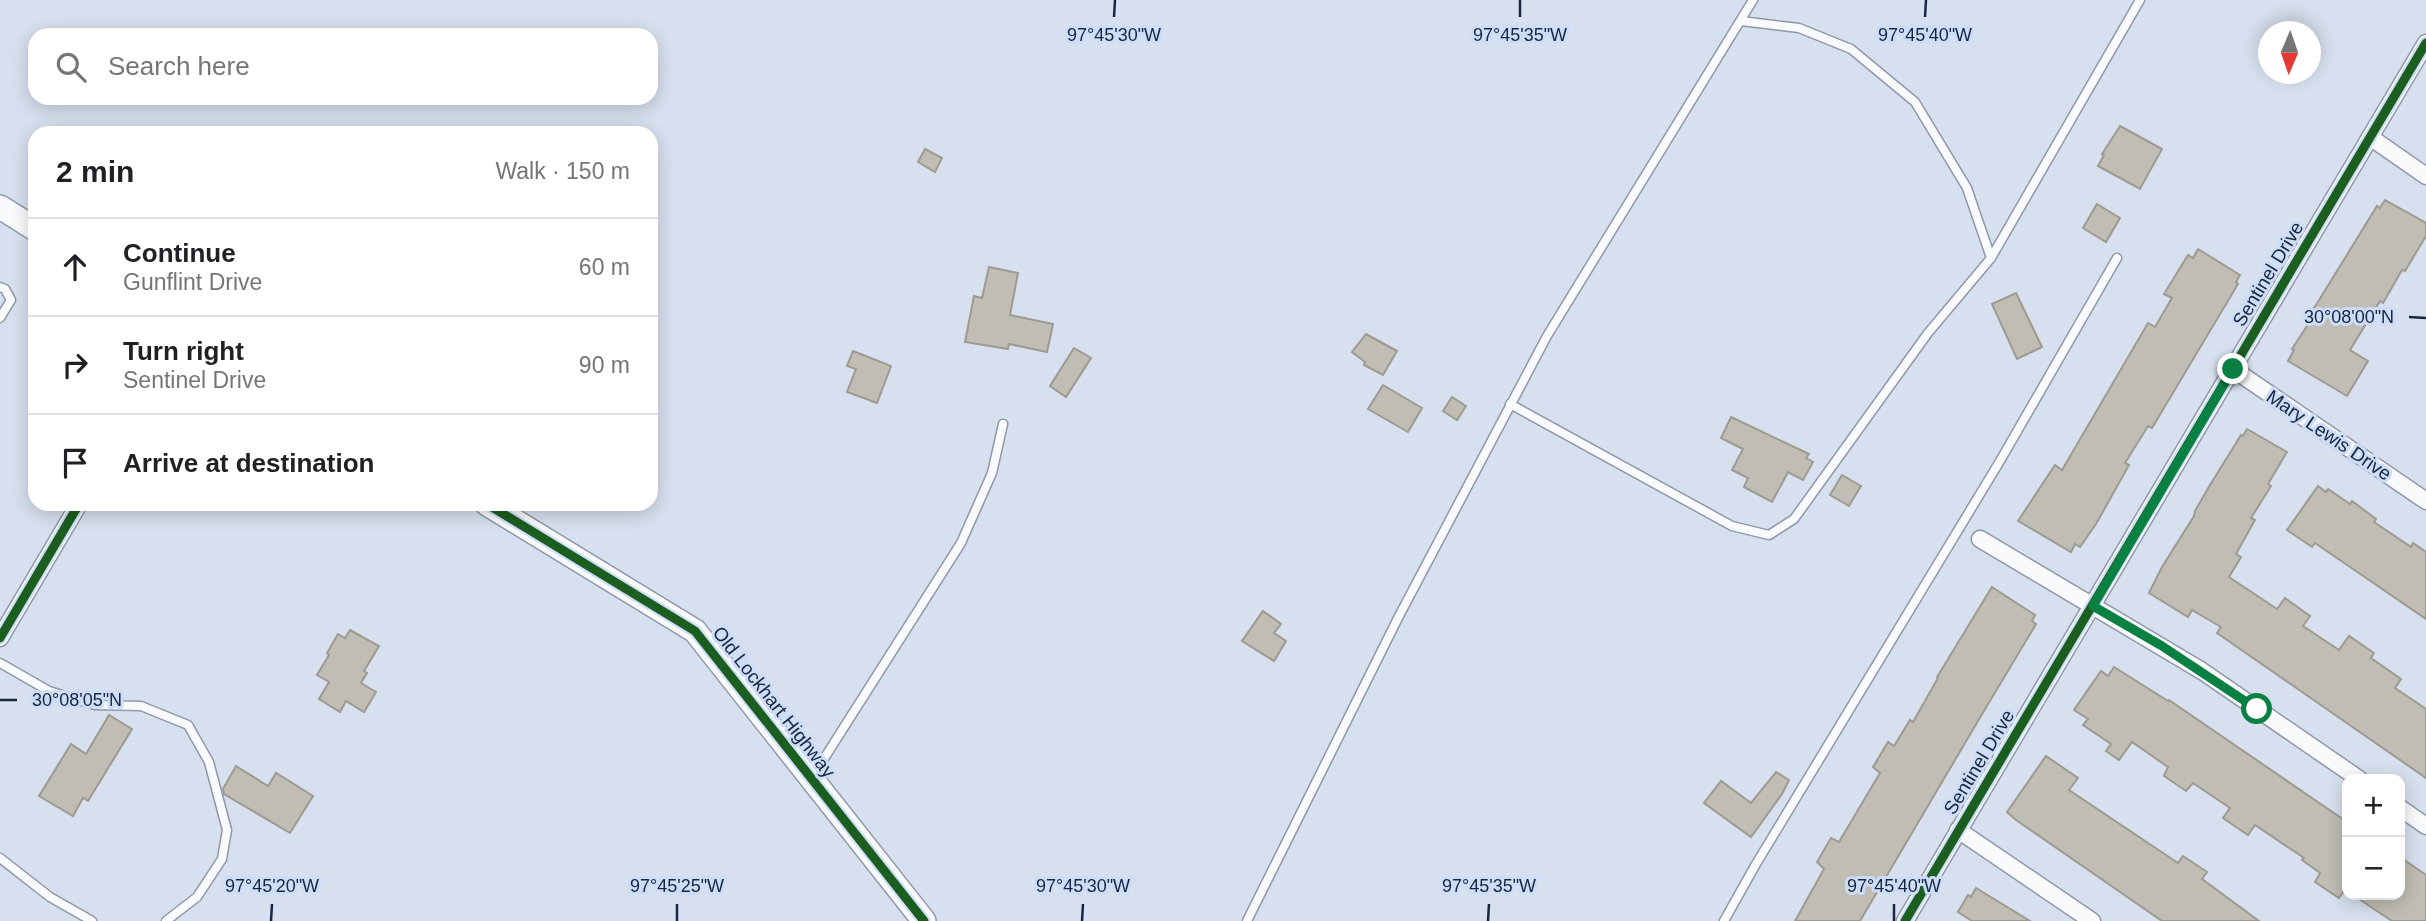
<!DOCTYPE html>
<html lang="en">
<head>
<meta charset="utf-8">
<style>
	:root { --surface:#fff; --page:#f6f6f6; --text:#202124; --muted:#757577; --line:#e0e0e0 }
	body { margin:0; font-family:Arial,sans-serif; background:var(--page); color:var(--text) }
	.controls { position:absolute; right:21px; bottom:21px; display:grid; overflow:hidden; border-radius:14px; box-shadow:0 4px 18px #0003 }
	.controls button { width:63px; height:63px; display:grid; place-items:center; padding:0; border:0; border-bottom:2px solid var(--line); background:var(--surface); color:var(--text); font:35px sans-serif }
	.compass { position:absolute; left:2258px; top:21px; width:63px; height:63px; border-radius:50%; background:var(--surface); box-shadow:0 4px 18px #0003; rotate:182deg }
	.stop { position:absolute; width:21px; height:21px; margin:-16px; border:5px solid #0b8043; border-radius:50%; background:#fff }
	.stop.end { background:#0b8043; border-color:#fff; box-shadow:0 2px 7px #0008 }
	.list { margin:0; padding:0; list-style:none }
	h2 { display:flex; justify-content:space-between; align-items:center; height:91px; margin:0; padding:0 28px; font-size:30px }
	h2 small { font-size:23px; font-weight:400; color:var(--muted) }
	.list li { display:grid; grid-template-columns:46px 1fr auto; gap:21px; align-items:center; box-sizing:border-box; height:98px; padding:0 28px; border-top:2px solid var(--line) }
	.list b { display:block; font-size:26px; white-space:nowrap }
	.list p { margin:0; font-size:23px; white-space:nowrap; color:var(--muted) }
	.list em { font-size:23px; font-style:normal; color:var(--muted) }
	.icon { flex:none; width:38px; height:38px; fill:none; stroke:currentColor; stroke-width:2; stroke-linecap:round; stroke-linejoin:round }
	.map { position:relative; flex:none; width:2426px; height:921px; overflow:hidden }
	.search { position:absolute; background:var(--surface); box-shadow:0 4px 18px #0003; left:28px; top:28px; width:630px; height:77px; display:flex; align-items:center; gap:18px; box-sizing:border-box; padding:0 24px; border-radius:21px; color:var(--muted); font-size:26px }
	.panel { position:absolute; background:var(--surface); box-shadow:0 4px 18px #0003; left:28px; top:126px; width:630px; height:385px; border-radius:21px }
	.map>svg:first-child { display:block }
	.building { fill:#c0bdb5; stroke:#9d9a92; stroke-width:2 }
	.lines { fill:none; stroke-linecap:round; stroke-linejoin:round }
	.lane-casing { stroke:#8e98aa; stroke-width:11 }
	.street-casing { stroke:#8e98aa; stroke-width:19 }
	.secondary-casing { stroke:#8e98aa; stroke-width:26 }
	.lane { stroke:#f9fafc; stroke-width:8 }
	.street { stroke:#f9fafc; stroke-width:16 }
	.secondary { stroke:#f9fafc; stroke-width:23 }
	.cycleway-casing { stroke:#cdddf8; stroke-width:13 }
	.cycleway { stroke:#1b5e20; stroke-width:9 }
	.route { stroke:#0b8043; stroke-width:9 }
	.ticks { fill:none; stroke:#182740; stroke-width:2.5 }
	.labels { text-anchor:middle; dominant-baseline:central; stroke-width:6; stroke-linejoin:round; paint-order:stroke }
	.street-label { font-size:19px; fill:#182740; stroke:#cdddf8 }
	.ticks-label { font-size:18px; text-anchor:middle; fill:#182740; stroke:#cdddf8; stroke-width:6; stroke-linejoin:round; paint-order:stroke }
</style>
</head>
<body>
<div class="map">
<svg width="2426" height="921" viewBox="0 0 2426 921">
	<rect width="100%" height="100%" fill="#d7e0ee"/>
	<g class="building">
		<path d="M2120 126 2162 149 2140 189 2098 166 2104 155 2102 154Z"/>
		<path d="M925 149 942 158 935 172 918 162Z"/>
		<path d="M2385 200 2426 223V236L2405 271 2402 270 2383 303 2380 301 2350 350 2368 361 2347 396 2288 361 2294 350 2292 349 2316 312 2313 310 2377 206 2380 208Z"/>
		<path d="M2097 204 2120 218 2106 242 2083 228Z"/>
		<path d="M2198 249 2240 275 2236 282 2238 284 2152 428 2148 426 2125 463 2129 465 2096 524 2080 547 2075 544 2071 552 2018 521 2055 465 2062 470 2148 323 2155 327 2172 298 2164 294 2188 255 2193 258Z"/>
		<path d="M989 267 1018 273 1010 315 1053 324 1047 352 1009 344 1008 349 965 342 974 296 982 298Z"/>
		<path d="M2016 293 2042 347 2017 359 1992 304Z"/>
		<path d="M1366 334 1397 351 1383 375 1364 365 1365 362 1352 352Z"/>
		<path d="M1074 348 1091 358 1066 397 1050 386Z"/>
		<path d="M853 351 891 366 877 403 847 392 856 369 847 366Z"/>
		<path d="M1383 385 1422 408 1408 432 1368 409Z"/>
		<path d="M1452 397 1466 406 1457 420 1443 411Z"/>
		<path d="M1731 417 1809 454 1806 458 1813 462 1803 480 1788 472 1772 502 1744 487 1748 478 1732 470 1743 449 1721 438Z"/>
		<path d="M2247 429 2287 452 2268 484 2271 486 2251 518 2255 520 2236 554 2241 557 2229 577 2277 609 2285 598 2310 616 2303 626 2339 650 2349 636 2374 653 2371 658 2401 679 2395 688 2426 709V778L2217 633 2221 627 2192 610 2188 617 2149 593 2162 567 2194 516 2195 511 2210 485 2241 435 2243 436Z"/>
		<path d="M1842 475 1861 486 1849 506 1830 495Z"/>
		<path d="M2318 486 2326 492 2328 489 2350 504 2352 501 2376 519 2374 522 2411 547 2413 543 2426 552V619L2315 543 2312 547 2287 530Z"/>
		<path d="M1992 587 2035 615 2032 621 2036 624 1978 721 1860 921H1795L1824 869 1817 862 1831 838 1839 842 1880 773 1873 767 1888 742 1894 746 1910 720 1913 722 1938 678 1937 677Z"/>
		<path d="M1263 611 1281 624 1274 633 1286 641 1274 661 1242 641Z"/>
		<path d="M350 630 379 646 364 671 367 673 361 683 376 692 364 712 346 701 340 712 319 699 329 682 317 675 329 655 327 653 338 634 345 638Z"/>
		<path d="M2114 667 2168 701 2169 700 2347 822V886L2339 898 2315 882 2320 873 2302 860 2304 858 2255 825 2248 835 2223 818 2230 808 2193 783 2186 791 2164 776 2168 767 2132 742 2119 760 2106 751 2111 744 2083 725 2088 719 2074 710 2101 671 2108 676Z"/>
		<path d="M109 715 132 729 88 801 83 798 73 816 39 796 71 744 86 754Z"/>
		<path d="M2046 756 2078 778 2069 790 2178 863 2183 856 2207 872 2202 879 2259 921H2162L2016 820 2007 812Z"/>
		<path d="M236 766 268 786 276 773 313 796 290 833 224 794 223 789Z"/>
		<path d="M1776 772 1789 780 1782 794 1751 837 1704 803 1721 781 1751 803Z"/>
		<path d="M2400 857 2426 875V921H2392L2353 895H2400Z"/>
		<path d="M1976 888 2030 921H1972L1958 912 1968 895 1971 897Z"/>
	</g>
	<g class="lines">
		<defs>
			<g id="lane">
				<path d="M1741 21 1799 28 1851 49 1915 102 1967 188 1991 258"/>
				<path d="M0 287 5 289 11 300 0 318"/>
				<path d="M1510 404 1732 526 1769 535 1794 519 1928 333 1991 258 2140 0"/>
				<path d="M0 663 49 691 95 705 141 706 188 725 209 762 227 830 222 859 197 897 166 921"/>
				<path d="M813 776 961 543 992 473 1003 424"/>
				<path d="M0 858 50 897 92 921"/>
				<path d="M1247 921 1398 618 1547 336 1753 0"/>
				<path d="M1724 921 1756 864 2000 461 2117 258"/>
			</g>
			<g id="street">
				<path d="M2370 137 2426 176"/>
				<path d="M2233 369 2426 501"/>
				<path d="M1980 539 2202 671 2359 779"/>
				<path d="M0 638 79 504"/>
				<path d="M2400 808 2426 826"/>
				<path d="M1958 830 2092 921"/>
				<path d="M1905 921 2426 43"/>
			</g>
			<g id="secondary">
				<path d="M0 207 35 229"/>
				<path d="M487 504 695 631 924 921"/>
			</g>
		</defs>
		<use href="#lane" class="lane-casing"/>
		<use href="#street" class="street-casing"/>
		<use href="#secondary" class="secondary-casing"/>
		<use href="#lane" class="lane"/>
		<use href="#street" class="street"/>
		<use href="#secondary" class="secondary"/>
		<defs>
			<g id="cycleway">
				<path d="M487 504 695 631 924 921"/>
				<path d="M0 638 79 504"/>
				<path d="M1905 921 2426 43"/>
			</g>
		</defs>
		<use href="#cycleway" class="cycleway-casing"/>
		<use href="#cycleway" class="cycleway"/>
	</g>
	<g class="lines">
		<path class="route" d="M2233 369 2093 606 2162 646 2257 709"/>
	</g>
	<path class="ticks" d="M1114 17 1115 0M1520 17V0M1925 17 1926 0M2409 317 2426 318M0 700H17M271 921 272 904M677 921V904M1082 921 1083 904M1488 921 1489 904M1894 921V904"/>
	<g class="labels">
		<g class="street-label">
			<text transform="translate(2268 274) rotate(-59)">Sentinel Drive</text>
			<text transform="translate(2329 435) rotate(34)">Mary Lewis Drive</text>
			<text transform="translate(774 702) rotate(52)">Old Lockhart Highway</text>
			<text transform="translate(1979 762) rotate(-59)">Sentinel Drive</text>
		</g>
	</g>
	<g class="ticks-label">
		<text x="1114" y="41">97°45'30"W</text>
		<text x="1520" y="41">97°45'35"W</text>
		<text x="1925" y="41">97°45'40"W</text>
		<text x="2349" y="323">30°08'00"N</text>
		<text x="77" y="706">30°08'05"N</text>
		<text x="272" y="892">97°45'20"W</text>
		<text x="677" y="892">97°45'25"W</text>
		<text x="1083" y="892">97°45'30"W</text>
		<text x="1489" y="892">97°45'35"W</text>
		<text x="1894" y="892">97°45'40"W</text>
	</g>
</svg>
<div class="controls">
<button>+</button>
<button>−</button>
</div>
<svg class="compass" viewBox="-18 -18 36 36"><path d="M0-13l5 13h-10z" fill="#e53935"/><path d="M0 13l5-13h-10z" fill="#757577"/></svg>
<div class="stop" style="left:2257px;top:709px"></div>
<div class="stop end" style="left:2233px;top:369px"></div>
<div class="search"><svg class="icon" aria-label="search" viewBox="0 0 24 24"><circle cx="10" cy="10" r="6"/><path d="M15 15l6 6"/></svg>Search here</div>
<section class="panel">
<h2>2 min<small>Walk · 150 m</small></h2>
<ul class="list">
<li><svg class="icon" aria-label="ahead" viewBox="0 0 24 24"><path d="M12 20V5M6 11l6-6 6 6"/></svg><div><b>Continue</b><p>Gunflint Drive</p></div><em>60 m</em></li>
<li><svg class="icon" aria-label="right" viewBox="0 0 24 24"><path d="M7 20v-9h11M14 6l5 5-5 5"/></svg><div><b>Turn right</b><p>Sentinel Drive</p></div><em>90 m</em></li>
<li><svg class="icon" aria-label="arrive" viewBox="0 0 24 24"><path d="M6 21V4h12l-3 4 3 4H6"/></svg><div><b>Arrive at destination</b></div></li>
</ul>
</section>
</div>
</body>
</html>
